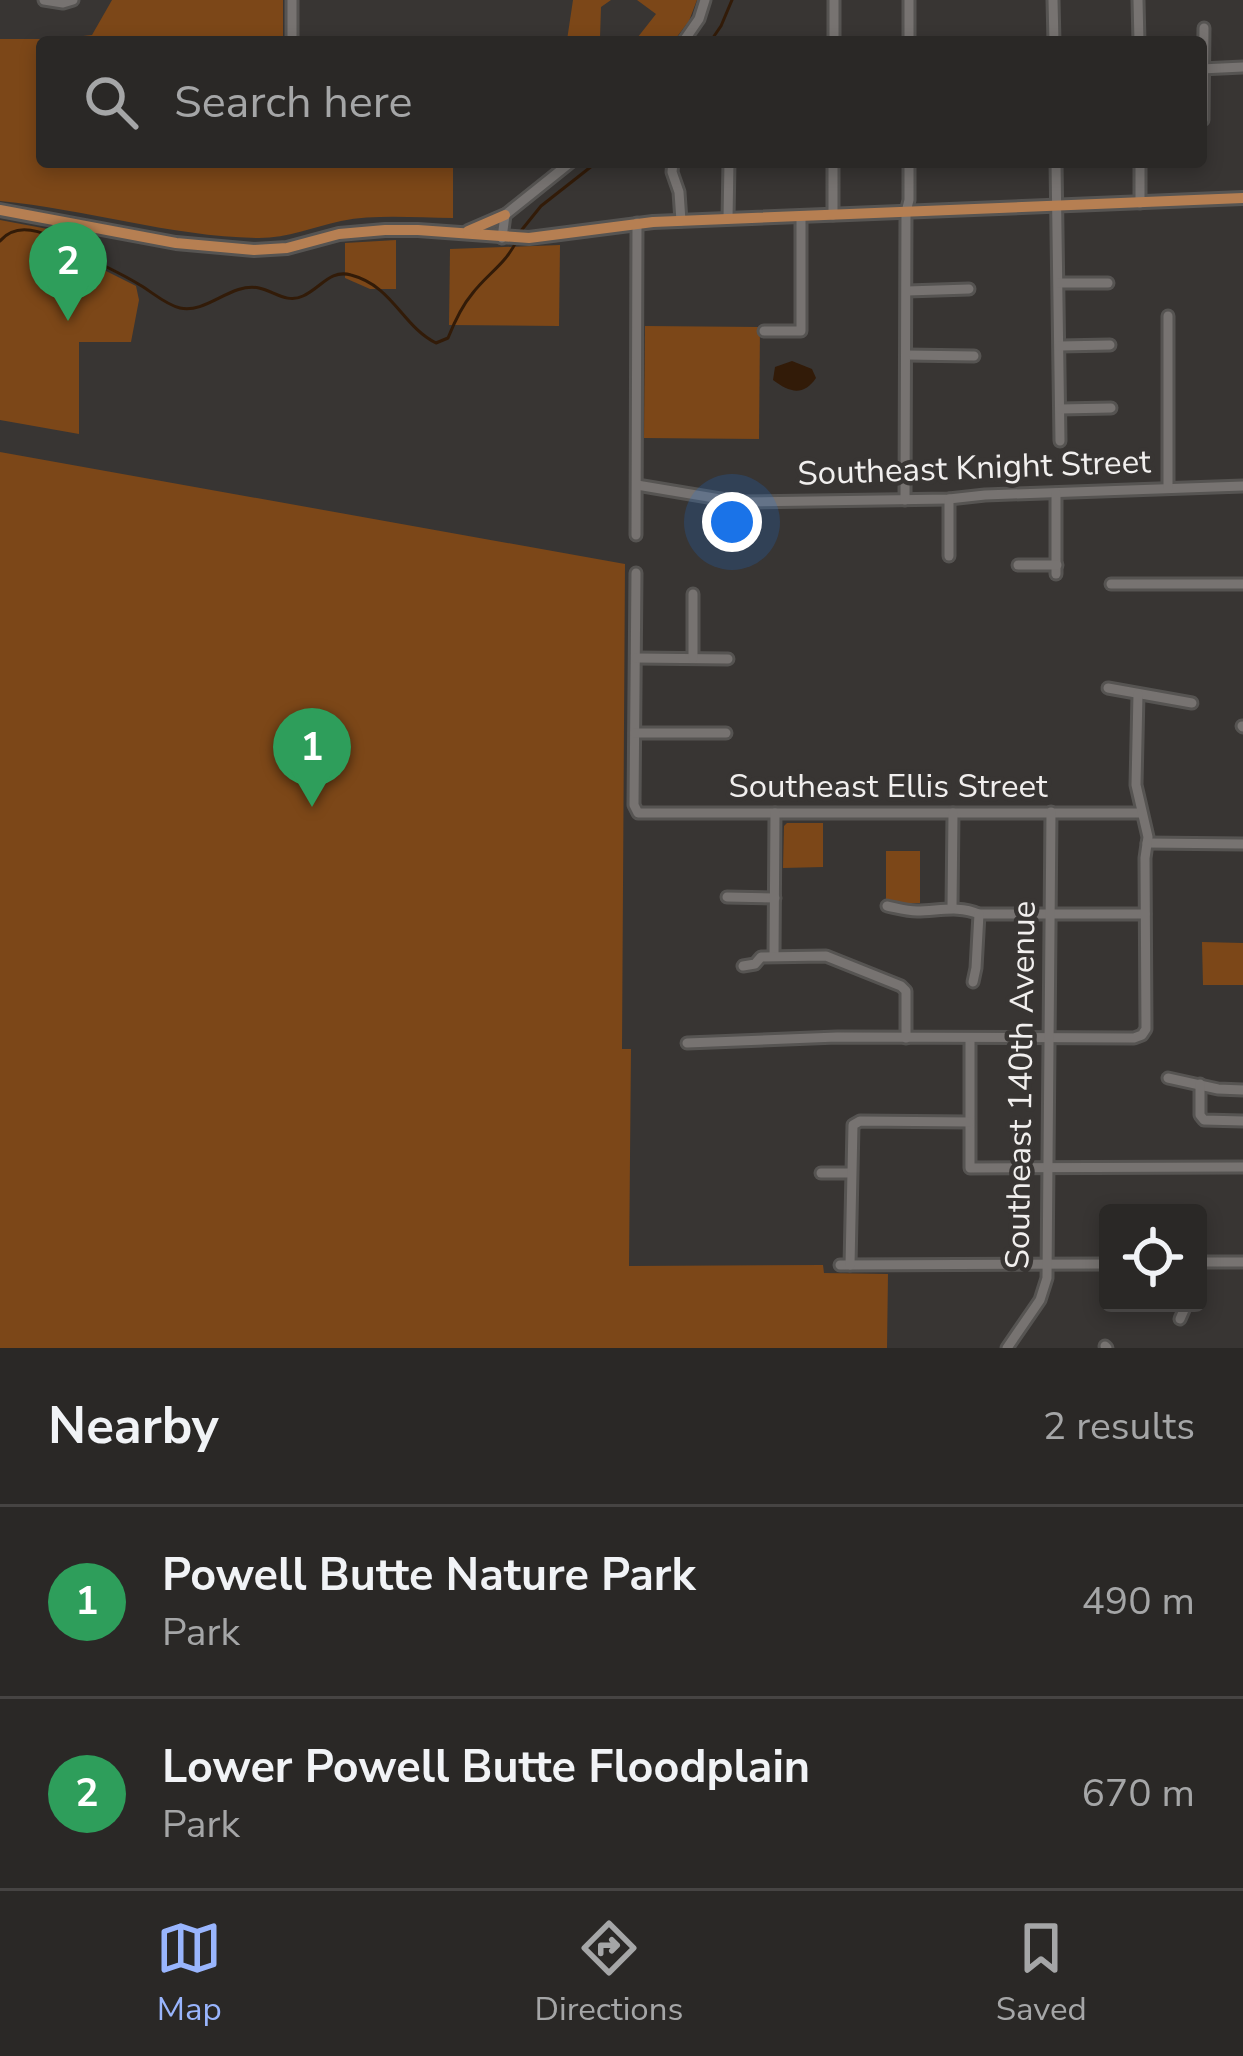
<!DOCTYPE html>
<html lang="en">
<head>
<meta charset="utf-8">
<style>
	:root { --surface:#2a2826; --page:#363432; --text:#f1f3f6; --muted:#a5a6a7; --line:#464443; --accent:#99b5fd }
	body { margin:0; font-family:"Nunito Sans",sans-serif; background:var(--page); color:var(--text) }
	.controls { position:absolute; right:36px; bottom:36px; display:grid; overflow:hidden; border-radius:12px; box-shadow:0 6px 18px #0003 }
	.controls button { width:108px; height:108px; display:grid; place-items:center; padding:0; border:0; border-bottom:3px solid var(--line); background:var(--surface); color:var(--text); font:60px sans-serif }
	.you { position:absolute; left:732px; top:522px; width:42px; height:42px; margin:-30px; border:9px solid #fff; border-radius:50%; background:#1a73e8; box-shadow:0 0 0 18px #1a73e833 }
	.badge { display:grid; place-items:center; width:78px; height:78px; border-radius:50%; background:var(--accent); color:#fff; font-size:39px; font-weight:700 }
	.pin { position:absolute; translate:-50% -99px; filter:drop-shadow(0 3px 6px #0008) }
	.pin::after { content:''; position:absolute; top:63px; width:42px; height:36px; background:inherit; clip-path:polygon(0 0,100% 0,50% 100%) }
	.list { margin:0; padding:0; list-style:none }
	h2 { display:flex; justify-content:space-between; align-items:center; height:156px; margin:0; padding:0 48px; font-size:51px }
	h2 small { font-size:39px; font-weight:400; color:var(--muted) }
	.list li { display:grid; grid-template-columns:78px 1fr auto; gap:36px; align-items:center; box-sizing:border-box; height:192px; padding:0 48px; border-top:3px solid var(--line) }
	.list b { display:block; font-size:45px; white-space:nowrap }
	.list p { margin:0; font-size:39px; white-space:nowrap; color:var(--muted) }
	.list em { font-size:39px; font-style:normal; color:var(--muted) }
	.icon { flex:none; width:66px; height:66px; fill:none; stroke:currentColor; stroke-width:2; stroke-linecap:round; stroke-linejoin:round }
	.map { position:relative; flex:none; width:1243px; height:1348px; overflow:hidden }
	.search { position:absolute; background:var(--surface); box-shadow:0 6px 18px #0003; left:36px; right:36px; top:36px; height:132px; display:flex; align-items:center; gap:30px; box-sizing:border-box; padding:0 42px; border-radius:12px; color:var(--muted); font-size:45px }
	.sheet { height:540px; background:var(--surface) }
	nav { display:flex; justify-content:space-around; align-items:center; box-sizing:border-box; height:168px; border-top:3px solid var(--line); background:var(--surface); font-size:33px; color:var(--muted) }
	nav a { display:grid; justify-items:center; gap:6px }
	nav .on { color:var(--accent) }
	.map>svg:first-child { display:block }
	.green { fill:#7c4718 }
	.water { fill:#321b08 }
	.lines { fill:none; stroke-linecap:round; stroke-linejoin:round }
	.stream { stroke:#321b08; stroke-width:3 }
	.minor-casing { stroke:#565452; stroke-width:15 }
	.major-casing { stroke:#565452; stroke-width:16 }
	.minor { stroke:#777371; stroke-width:9 }
	.major { stroke:#b67f52; stroke-width:10 }
	.labels { text-anchor:middle; dominant-baseline:central; stroke-width:9; stroke-linejoin:round; paint-order:stroke }
	.street-label { font-size:33px; fill:#f1efee; stroke:#383533 }
</style>
</head>
<body>
<div class="map">
<svg width="1243" height="1348" viewBox="0 0 1243 1348">
	<rect width="100%" height="100%" fill="#383533"/>
	<g class="green">
		<path d="M112 0H283V42H42V162H453V218C416 218 377 214 341 221 313 227 288 238 259 238 172 237 86 209 0 201V39H56L92 35Z"/>
		<path d="M573 0H611L601 7 600 38 593 42 567 40Z"/>
		<path d="M637 0H697L689 21 673 42H634L656 14Z"/>
		<path d="M0 220 85 236 86 261 136 286 139 300 131 342H79V434L0 420Z"/>
		<path d="M396 240V289H370L345 278V243Z"/>
		<path d="M560 245 559 326 449 325 450 249Z"/>
		<path d="M645 326 760 327 759 439 644 438Z"/>
		<path d="M0 452 625 564 622 1049H631L629 1266 823 1265 824 1273 888 1274 887 1348H0Z"/>
		<path d="M787 823H823V867L783 868 784 826Z"/>
		<path d="M886 851H920V903L886 904Z"/>
		<path d="M1202 942 1243 943V985H1203Z"/>
	</g>
	<path class="water" d="M792 361 812 369 816 378C803 397 789 392 773 380L775 367Z"/>
	<g class="lines">
		<g class="stream">
			<path d="M710 42 721 26 732 0"/>
			<path d="M520 232 541 206 597 162"/>
			<path d="M0 241C24 212 67 246 91 259 108 268 124 275 140 285 152 292 166 305 180 308 207 314 231 282 259 288 274 291 287 304 303 296 321 288 330 269 351 275 393 286 402 326 436 343L448 338C454 323 461 307 472 294 487 274 506 264 517 240"/>
		</g>
		<defs>
			<g id="minor">
				<path d="M44 0 63 3 73 0"/>
				<path d="M909 0V42"/>
				<path d="M1053 0 1054 42"/>
				<path d="M1138 0 1139 42"/>
				<path d="M292 42V0"/>
				<path d="M683 42 699 19 705 0"/>
				<path d="M834 42V0"/>
				<path d="M1201 69 1243 67"/>
				<path d="M1203 120 1204 28"/>
				<path d="M673 162 672 172 679 192 681 221"/>
				<path d="M1056 162 1060 441"/>
				<path d="M1140 162V203"/>
				<path d="M833 215V162"/>
				<path d="M728 219 729 162"/>
				<path d="M502 238 505 215 571 162"/>
				<path d="M1059 283H1108"/>
				<path d="M907 291 969 289"/>
				<path d="M764 331H801V217"/>
				<path d="M1060 346 1110 345"/>
				<path d="M906 355 974 356"/>
				<path d="M1060 409 1111 408"/>
				<path d="M637 485 738 502 949 499 985 495 1243 486"/>
				<path d="M1168 488V316"/>
				<path d="M1056 493V574"/>
				<path d="M905 500 906 212 909 200V162"/>
				<path d="M636 535 637 223"/>
				<path d="M949 556V499"/>
				<path d="M1018 565H1057"/>
				<path d="M636 573 634 805 638 813H1140"/>
				<path d="M1111 584H1243"/>
				<path d="M636 658 728 659"/>
				<path d="M693 658V594"/>
				<path d="M1108 688 1192 703"/>
				<path d="M1242 726 1243 727"/>
				<path d="M635 733H726"/>
				<path d="M1147 843 1243 844"/>
				<path d="M727 897 775 898"/>
				<path d="M887 906C897 908 907 911 917 911 938 911 959 905 979 914H1145"/>
				<path d="M952 907 953 813"/>
				<path d="M774 956 775 813"/>
				<path d="M743 966 755 964 761 957 826 956 901 986 906 991V1038"/>
				<path d="M973 982 976 968 979 914"/>
				<path d="M970 1039V1168L1243 1167"/>
				<path d="M687 1043 837 1037 1134 1038 1142 1035 1146 1029 1145 858 1148 837 1136 785 1138 694"/>
				<path d="M1168 1078 1218 1089 1243 1090"/>
				<path d="M1200 1084V1115L1204 1120 1243 1121"/>
				<path d="M821 1173H851"/>
				<path d="M1198 1262H1243"/>
				<path d="M840 1265 1108 1264"/>
				<path d="M850 1265 853 1125 860 1121 969 1122"/>
				<path d="M1180 1319 1187 1303"/>
				<path d="M1105 1346 1107 1348"/>
				<path d="M1007 1348 1040 1300 1047 1278 1051 812"/>
			</g>
			<g id="major">
				<path d="M0 210 176 243 254 250 287 248 339 234 385 230H418L529 238 653 222 1243 198"/>
				<path d="M468 231 505 215"/>
			</g>
		</defs>
		<use href="#minor" class="minor-casing"/>
		<use href="#major" class="major-casing"/>
		<use href="#minor" class="minor"/>
		<use href="#major" class="major"/>
	</g>
	<g class="labels">
		<g class="street-label">
			<text transform="translate(974 468) rotate(-2)">Southeast Knight Street</text>
			<text x="888" y="786">Southeast Ellis Street</text>
			<text transform="translate(1021 1085) rotate(-89)">Southeast 140th Avenue</text>
		</g>
	</g>
</svg>
<div class="controls">
<button><svg class="icon" aria-label="locate" viewBox="0 0 24 24"><circle cx="12" cy="12" r="6"/><path d="M12 2v4M12 18v4M2 12h4M18 12h4"/></svg></button>
</div>
<div class="you"></div>
<div class="pin badge" style="left:312px;top:807px;background:#2e9e5b">1</div>
<div class="pin badge" style="left:68px;top:321px;background:#2e9e5b">2</div>
<div class="search"><svg class="icon" aria-label="search" viewBox="0 0 24 24"><circle cx="10" cy="10" r="6"/><path d="M15 15l6 6"/></svg>Search here</div>
</div>
<section class="sheet">
<h2>Nearby<small>2 results</small></h2>
<ul class="list">
<li><span class="badge" style="background:#2e9e5b">1</span><div><b>Powell Butte Nature Park</b><p>Park</p></div><em>490 m</em></li>
<li><span class="badge" style="background:#2e9e5b">2</span><div><b>Lower Powell Butte Floodplain</b><p>Park</p></div><em>670 m</em></li>
</ul>
</section>
<nav>
<a class="on"><svg class="icon" aria-label="map" viewBox="0 0 24 24"><path d="M3 6l6-2 6 2 6-2v14l-6 2-6-2-6 2zM9 4v14M15 6v14"/></svg>Map</a>
<a><svg class="icon" aria-label="directions" viewBox="0 0 24 24"><path d="M12 3l9 9-9 9-9-9zM9 14v-3h6M13 9l2 2-2 2"/></svg>Directions</a>
<a><svg class="icon" aria-label="saved" viewBox="0 0 24 24"><path d="M7 4h10v16l-5-4-5 4z"/></svg>Saved</a>
</nav>
</body>
</html>
